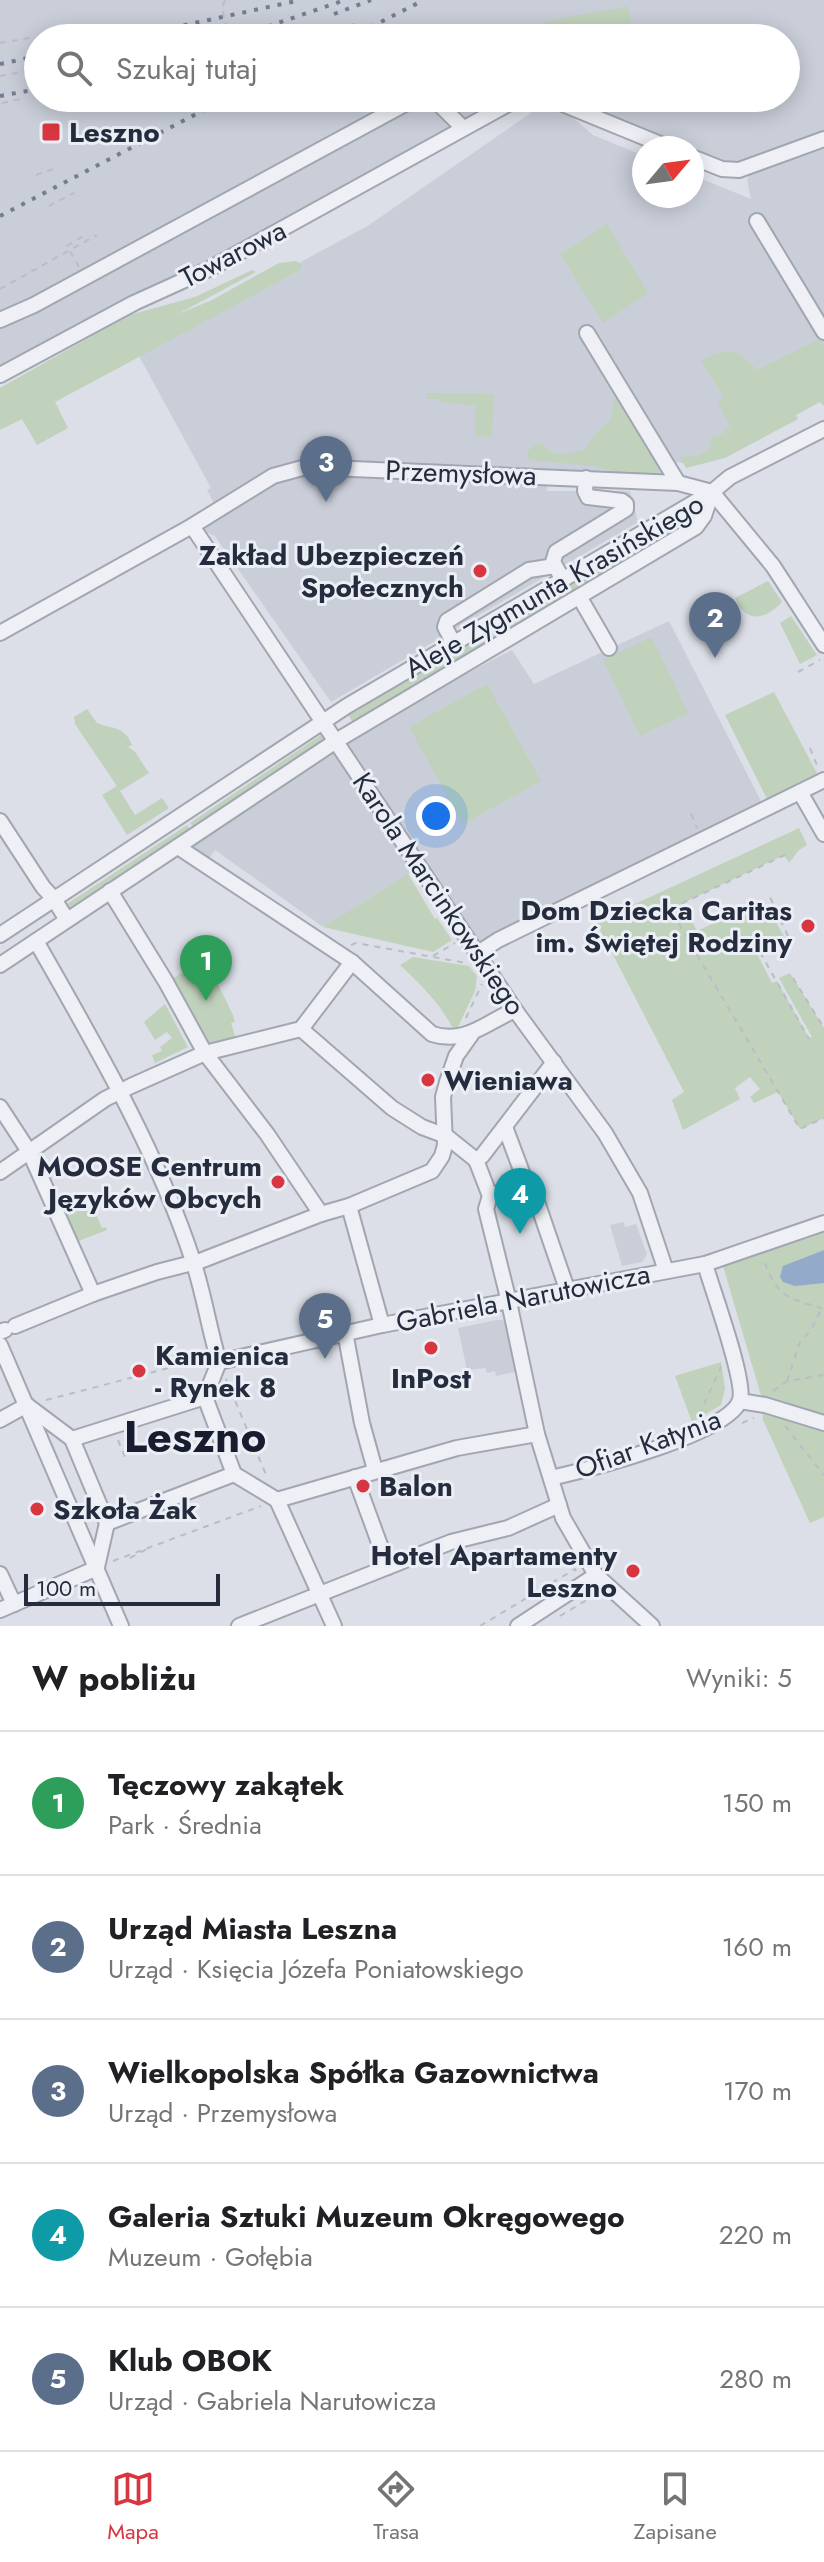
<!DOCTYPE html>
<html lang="pl">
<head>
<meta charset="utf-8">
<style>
	:root { --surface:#fff; --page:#f2f2f2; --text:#202124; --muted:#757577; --line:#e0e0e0; --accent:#d73641 }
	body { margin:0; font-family:Jost,sans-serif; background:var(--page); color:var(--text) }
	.compass { position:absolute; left:632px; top:136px; width:72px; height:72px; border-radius:50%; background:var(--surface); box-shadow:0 4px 20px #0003; rotate:61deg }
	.scale { position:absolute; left:24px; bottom:20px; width:196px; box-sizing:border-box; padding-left:8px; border:4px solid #242c3e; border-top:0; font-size:22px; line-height:28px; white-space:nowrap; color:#242c3e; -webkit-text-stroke:6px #ebeef5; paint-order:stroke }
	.you { position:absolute; left:436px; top:816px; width:28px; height:28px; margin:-20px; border:6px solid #fff; border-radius:50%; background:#1a73e8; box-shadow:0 0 0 12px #1a73e833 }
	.badge { display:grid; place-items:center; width:52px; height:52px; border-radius:50%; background:var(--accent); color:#fff; font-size:26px; font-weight:700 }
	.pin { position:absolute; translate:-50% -66px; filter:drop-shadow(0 2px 4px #0008) }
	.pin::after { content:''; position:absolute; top:42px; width:28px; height:24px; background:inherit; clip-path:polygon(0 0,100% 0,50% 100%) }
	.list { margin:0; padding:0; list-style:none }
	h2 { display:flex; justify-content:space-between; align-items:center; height:104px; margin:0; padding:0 32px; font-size:34px }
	h2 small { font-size:26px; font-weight:400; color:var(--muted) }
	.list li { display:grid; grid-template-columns:52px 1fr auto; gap:24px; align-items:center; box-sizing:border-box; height:144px; padding:0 32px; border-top:2px solid var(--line) }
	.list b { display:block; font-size:30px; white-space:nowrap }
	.list p { margin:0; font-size:26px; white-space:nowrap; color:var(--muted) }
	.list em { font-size:26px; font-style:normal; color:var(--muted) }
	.icon { flex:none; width:44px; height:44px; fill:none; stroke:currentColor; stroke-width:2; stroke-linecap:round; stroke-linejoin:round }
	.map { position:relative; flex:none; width:824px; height:1626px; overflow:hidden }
	.search { position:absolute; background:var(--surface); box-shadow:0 4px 20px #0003; left:24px; right:24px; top:24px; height:88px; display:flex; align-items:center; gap:20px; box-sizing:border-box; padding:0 28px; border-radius:44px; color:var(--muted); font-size:30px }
	.sheet { height:824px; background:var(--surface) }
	nav { display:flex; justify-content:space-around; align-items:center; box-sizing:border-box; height:112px; border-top:2px solid var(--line); background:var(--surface); font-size:22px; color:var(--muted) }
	nav a { display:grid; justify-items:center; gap:4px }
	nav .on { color:var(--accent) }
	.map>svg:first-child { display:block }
	.built { fill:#c9ced9 }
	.green { fill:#c0d2bc }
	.water { fill:#93aaca }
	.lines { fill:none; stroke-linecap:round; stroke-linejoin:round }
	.minor-casing { stroke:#a1a6b1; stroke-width:18 }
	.path { stroke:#b9bdc5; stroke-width:2; stroke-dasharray:6 6; stroke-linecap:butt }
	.minor { stroke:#eef0f5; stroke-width:14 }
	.rail { stroke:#747d92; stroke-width:4; stroke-dasharray:4 8; stroke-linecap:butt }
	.poi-dot { fill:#d73641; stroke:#ebeef5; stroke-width:3 }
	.labels { text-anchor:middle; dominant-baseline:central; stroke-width:6; stroke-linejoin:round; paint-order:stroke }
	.poi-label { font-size:28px; font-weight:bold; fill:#242c3e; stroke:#ebeef5; text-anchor:start }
	.street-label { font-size:28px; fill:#242c3e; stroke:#ebeef5 }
	.town-label { font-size:44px; font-weight:bold; fill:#171d2f; stroke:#ebeef5 }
</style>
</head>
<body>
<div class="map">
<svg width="824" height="1626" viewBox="0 0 824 1626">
	<rect width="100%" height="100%" fill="#dcdfe7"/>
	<g class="built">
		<path d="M0 0H824V130L735 167 692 155V148H675L553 98H786V38H38V98H504L463 121V128L0 375Z"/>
		<path d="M551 99 593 135 644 156V196H692V175L751 199 747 180 753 167 824 140V390L682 463 666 460 678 483 548 476 547 491H630L638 522 331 702 215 536 192 526 217 509 207 490 211 488 139 356 301 270 299 263 369 225Z"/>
		<path d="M669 621 765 809 478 953 420 867 323 927 215 850 206 863 178 847 336 741 512 650 534 684Z"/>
		<path d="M624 1222 625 1227 636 1224 647 1254 642 1262 622 1266 610 1225Z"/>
		<path d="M496 1320H507L520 1371 496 1376 495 1371 487 1373 485 1368 467 1370 458 1328Z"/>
	</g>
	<g class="green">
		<path d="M628 6 635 38H507L549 21Z"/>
		<path d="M607 224 648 293 603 323 560 254Z"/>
		<path d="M296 261 302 265 301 270 55 402 68 428 37 445 22 419 0 430V388L129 315 195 297 252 270 256 272 178 314 212 300 279 263Z"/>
		<path d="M819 339 824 347V406L820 402 796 415 798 419 725 458 686 468 680 457 698 455 709 449 713 436 724 433 730 426 718 402 724 398 701 361C729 346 736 348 757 370Z"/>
		<path d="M426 393 494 394 492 437 475 436V406L441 402 440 399H427Z"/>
		<path d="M619 396 658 462 659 471C639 483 612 469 591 466 570 463 548 462 527 460L528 451 534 445 542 443C554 461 568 453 586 449L594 435 611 420 613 403Z"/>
		<path d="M688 513 694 515 671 535 353 723 347 713Z"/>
		<path d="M768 581 782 602C765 620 746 624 735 598Z"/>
		<path d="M791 616 817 655 800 664 780 623Z"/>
		<path d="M652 637 688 713 640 736 603 660Z"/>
		<path d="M487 684 541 781 463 824 409 727Z"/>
		<path d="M774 692 819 777 768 801 725 715Z"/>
		<path d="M87 709 97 723C112 729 125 726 132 745L128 747 135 752 149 773 120 791 135 815 162 798 169 808 127 835 102 795 117 786 75 724 74 717Z"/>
		<path d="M324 733 335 750 203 839 190 823Z"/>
		<path d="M187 825 200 841 71 925 61 908Z"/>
		<path d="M799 828 807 845 799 850 789 863 784 855 683 903 697 931 763 900 785 938 757 954 772 983 777 981 809 1038 812 1037 779 978 790 973 824 1028V1118L800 1129 778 1092 754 1103 750 1097 760 1089 750 1077 735 1088 740 1099 683 1130 672 1100 684 1092 596 922Z"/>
		<path d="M408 874 435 919 437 918 452 940 433 952 323 927Z"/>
		<path d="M413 957 469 966 477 976 475 991 457 1029 452 1027C439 1002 421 985 400 965Z"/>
		<path d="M206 960 233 1015 235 1022 231 1023 238 1046 205 1053 166 982Z"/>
		<path d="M165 1004 188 1047 155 1063 152 1055 162 1051 160 1047 172 1038 167 1032 155 1040 144 1022Z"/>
		<path d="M88 1205 93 1215 96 1214 102 1228 106 1227 107 1230 76 1242 64 1216Z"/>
		<path d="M824 1223V1517L810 1523 763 1420 762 1399 721 1259Z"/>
		<path d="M721 1362 725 1389 721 1405 692 1422 675 1376Z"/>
	</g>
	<path class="water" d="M824 1250V1283L795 1286 783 1282 780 1277 783 1266Z"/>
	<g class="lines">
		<defs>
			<g id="minor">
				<path d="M463 38 480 35"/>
				<path d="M433 98 463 128"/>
				<path d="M548 98 670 148"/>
				<path d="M692 157 722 169 739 170 824 139"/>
				<path d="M757 221 824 332"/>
				<path d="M0 320 34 305 416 98"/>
				<path d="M587 333 678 483"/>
				<path d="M0 375 134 303 211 268 519 98"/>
				<path d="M712 492 773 566 824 645"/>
				<path d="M192 526 515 1010 605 1133 640 1193 666 1271"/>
				<path d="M563 580 553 562 556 552 626 509V504L622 501 588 497 585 491 586 478"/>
				<path d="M580 598 609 648"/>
				<path d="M0 633 192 526 273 476 306 467 678 483 712 492"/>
				<path d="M454 644 445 627 447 621 529 570 555 566"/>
				<path d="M800 792 824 834"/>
				<path d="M0 821 43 887 54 899 67 920"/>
				<path d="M178 847 352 962 432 1034C465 1045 487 1022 515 1010"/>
				<path d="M110 891 166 982 205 1053 267 1134 321 1214"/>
				<path d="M0 935 347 706 712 492 730 477 824 429"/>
				<path d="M36 941C94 1043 156 1148 193 1261 204 1294 209 1329 219 1362"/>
				<path d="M478 953 498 940 824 780"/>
				<path d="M0 965 336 741 696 527 704 516 712 492"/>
				<path d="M301 1029 392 1108 422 1127 446 1136 476 1160"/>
				<path d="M0 1107 30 1153 93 1294"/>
				<path d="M505 1127 526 1183 534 1193 567 1289"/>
				<path d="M476 1160 482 1156 554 1062"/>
				<path d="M476 1160 490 1196 526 1183"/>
				<path d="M0 1172 105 1099 131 1086 205 1053 301 1029 352 962"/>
				<path d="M490 1196 486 1209 509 1302 537 1434 563 1518 596 1575 652 1626"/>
				<path d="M349 1206 382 1325"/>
				<path d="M15 1326 93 1294 157 1272 200 1261 321 1214 349 1206 432 1171 442 1156 445 1145 443 1097 447 1082 456 1056 471 1035"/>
				<path d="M0 1332 5 1330"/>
				<path d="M345 1332 362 1423 375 1470"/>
				<path d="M0 1345 121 1626"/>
				<path d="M219 1362 382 1325 705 1264 824 1223"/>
				<path d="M205 1397 219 1362"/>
				<path d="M740 1401 765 1405 824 1423"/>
				<path d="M28 1406 72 1439 107 1523 97 1567"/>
				<path d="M0 1420 27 1405"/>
				<path d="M72 1439 205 1397 234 1474 277 1500"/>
				<path d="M355 1477 388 1567"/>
				<path d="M551 1478C586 1470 730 1434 740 1400 746 1381 712 1289 705 1264"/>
				<path d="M277 1500 457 1448 537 1434"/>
				<path d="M277 1500 334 1626"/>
				<path d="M107 1523 234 1474"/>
				<path d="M0 1574 14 1604"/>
				<path d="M0 1610 97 1568"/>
				<path d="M239 1626 451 1542 508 1528 559 1505"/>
				<path d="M518 1626 596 1575"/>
			</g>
		</defs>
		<use href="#minor" class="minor-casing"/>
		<g class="path">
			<path d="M225 0 222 8 229 38"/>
			<path d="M0 43 34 37"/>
			<path d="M0 76 38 69"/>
			<path d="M2 103 26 98"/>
			<path d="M36 175 59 167"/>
			<path d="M49 206 74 193"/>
			<path d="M79 267 67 246 83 236"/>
			<path d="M0 289 97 235"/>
			<path d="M798 672 820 660"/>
			<path d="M810 748 818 768"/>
			<path d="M691 814 697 828"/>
			<path d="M785 855 670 909 800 1129 824 1118"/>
			<path d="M351 945 356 943 466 963"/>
			<path d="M760 952 809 1039"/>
			<path d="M757 954 788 936 770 897"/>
			<path d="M433 956 455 943"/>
			<path d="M793 978 824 1028"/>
			<path d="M466 1018 482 984"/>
			<path d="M765 1263C778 1299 790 1298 824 1309"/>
			<path d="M226 1379 267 1477"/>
			<path d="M787 1381 800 1342 811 1330 822 1308"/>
			<path d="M773 1391 787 1381 824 1375"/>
			<path d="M46 1400 192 1362H203"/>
			<path d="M699 1415 721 1367"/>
			<path d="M742 1423 754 1418"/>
			<path d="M785 1426 824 1475"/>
			<path d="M118 1440 125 1457"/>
			<path d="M130 1558 147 1549"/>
			<path d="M113 1561 261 1506"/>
			<path d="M560 1616 590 1598"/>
			<path d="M480 1626 575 1569 576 1571"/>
		</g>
		<use href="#minor" class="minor"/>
		<g class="rail">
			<path d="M334 14 371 0"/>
			<path d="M125 38 301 0"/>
			<path d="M234 38 345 0"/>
			<path d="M330 38 357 24"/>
			<path d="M349 38 424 0"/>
			<path d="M0 64 38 56"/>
			<path d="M0 96 38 89"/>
			<path d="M0 216 227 98"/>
		</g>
	</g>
	<g class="poi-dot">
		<rect x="41" y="122" width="20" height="20" rx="4"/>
		<circle cx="480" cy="571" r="8"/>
		<circle cx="808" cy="926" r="8"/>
		<circle cx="428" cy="1080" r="8"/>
		<circle cx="278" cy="1182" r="8"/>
		<circle cx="431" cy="1348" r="8"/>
		<circle cx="139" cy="1371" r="8"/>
		<circle cx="363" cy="1486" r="8"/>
		<circle cx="37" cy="1509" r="8"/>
		<circle cx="633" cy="1571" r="8"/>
	</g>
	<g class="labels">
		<g class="poi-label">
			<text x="69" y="132">Leszno</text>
			<text x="464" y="555" text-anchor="end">Zakład Ubezpieczeń<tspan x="464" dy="32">Społecznych</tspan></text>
			<text x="792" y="910" text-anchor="end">Dom Dziecka Caritas<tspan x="792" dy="32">im. Świętej Rodziny</tspan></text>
			<text x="444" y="1080">Wieniawa</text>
			<text x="262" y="1166" text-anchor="end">MOOSE Centrum<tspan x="262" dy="32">Języków Obcych</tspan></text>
			<text x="155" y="1355">Kamienica<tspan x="155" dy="32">- Rynek 8</tspan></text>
			<text x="431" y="1378" text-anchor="middle">InPost</text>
			<text x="379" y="1486">Balon</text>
			<text x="53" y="1509">Szkoła Żak</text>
			<text x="617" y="1555" text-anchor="end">Hotel Apartamenty<tspan x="617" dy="32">Leszno</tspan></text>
		</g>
		<g class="street-label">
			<text transform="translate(233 254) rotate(-27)">Towarowa</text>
			<text transform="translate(461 473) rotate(2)">Przemysłowa</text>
			<text transform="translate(554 586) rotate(-30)">Aleje Zygmunta Krasińskiego</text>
			<text transform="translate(439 894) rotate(56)">Karola Marcinkowskiego</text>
			<text transform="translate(523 1298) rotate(-11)">Gabriela Narutowicza</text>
			<text transform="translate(648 1444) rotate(-20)">Ofiar Katynia</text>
		</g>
		<g class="town-label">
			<text x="195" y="1437">Leszno</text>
		</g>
	</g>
</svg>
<svg class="compass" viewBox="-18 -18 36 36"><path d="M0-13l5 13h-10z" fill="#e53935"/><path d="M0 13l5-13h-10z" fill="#757577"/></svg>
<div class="scale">100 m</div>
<div class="you"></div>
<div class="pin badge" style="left:206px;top:1001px;background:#2e9e5b">1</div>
<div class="pin badge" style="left:715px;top:658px;background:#5c6f8a">2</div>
<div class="pin badge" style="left:326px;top:502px;background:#5c6f8a">3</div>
<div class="pin badge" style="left:520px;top:1234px;background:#0f9aa8">4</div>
<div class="pin badge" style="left:325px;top:1359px;background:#5c6f8a">5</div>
<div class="search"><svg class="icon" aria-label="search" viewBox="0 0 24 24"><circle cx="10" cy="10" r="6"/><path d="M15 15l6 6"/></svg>Szukaj tutaj</div>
</div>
<section class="sheet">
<h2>W pobliżu<small>Wyniki: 5</small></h2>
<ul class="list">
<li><span class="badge" style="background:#2e9e5b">1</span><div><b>Tęczowy zakątek</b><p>Park · Średnia</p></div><em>150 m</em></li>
<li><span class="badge" style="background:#5c6f8a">2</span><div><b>Urząd Miasta Leszna</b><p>Urząd · Księcia Józefa Poniatowskiego</p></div><em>160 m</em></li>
<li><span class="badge" style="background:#5c6f8a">3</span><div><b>Wielkopolska Spółka Gazownictwa</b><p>Urząd · Przemysłowa</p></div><em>170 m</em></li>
<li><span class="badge" style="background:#0f9aa8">4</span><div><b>Galeria Sztuki Muzeum Okręgowego</b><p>Muzeum · Gołębia</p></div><em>220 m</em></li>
<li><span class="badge" style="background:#5c6f8a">5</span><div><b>Klub OBOK</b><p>Urząd · Gabriela Narutowicza</p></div><em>280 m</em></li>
</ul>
</section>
<nav>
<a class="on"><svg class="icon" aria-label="map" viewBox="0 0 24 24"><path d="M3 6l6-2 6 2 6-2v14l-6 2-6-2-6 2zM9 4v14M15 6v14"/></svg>Mapa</a>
<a><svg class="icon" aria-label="directions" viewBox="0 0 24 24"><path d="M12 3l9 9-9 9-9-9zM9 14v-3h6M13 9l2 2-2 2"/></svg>Trasa</a>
<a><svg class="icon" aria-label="saved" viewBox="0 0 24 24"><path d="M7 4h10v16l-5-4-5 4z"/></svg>Zapisane</a>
</nav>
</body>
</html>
